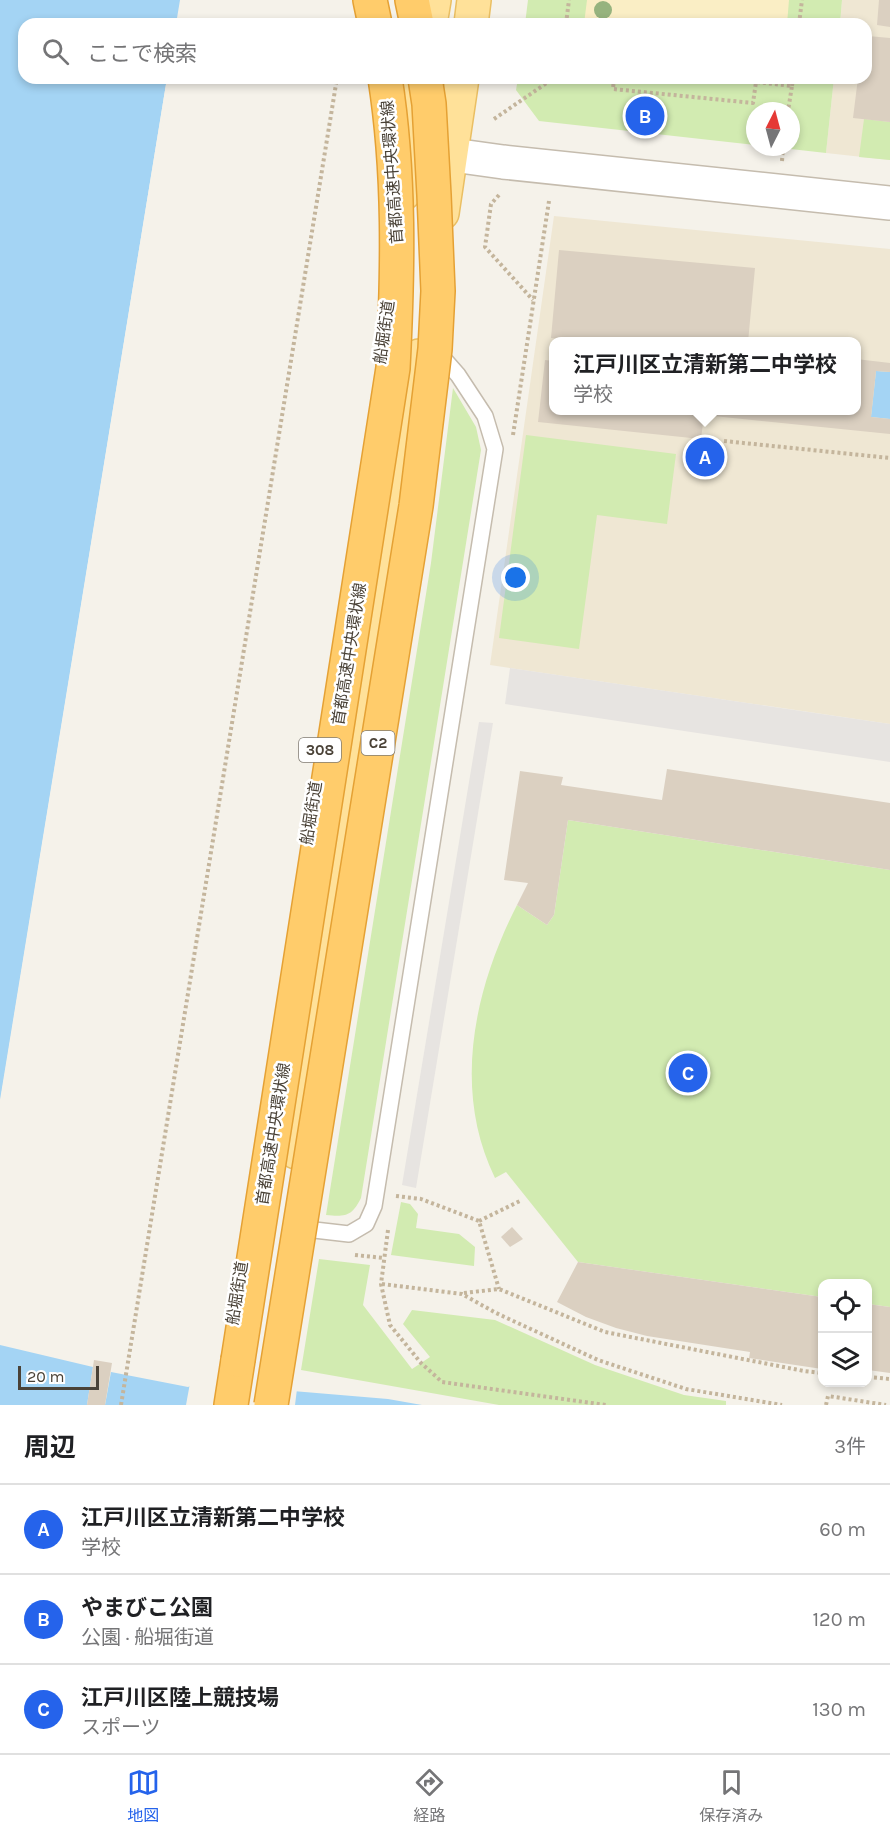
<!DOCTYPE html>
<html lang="ja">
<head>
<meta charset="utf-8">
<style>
	:root { --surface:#fff; --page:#f6f6f6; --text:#202124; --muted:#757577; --line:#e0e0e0; --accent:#2563eb }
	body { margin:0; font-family:Karla,"Noto Sans JP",sans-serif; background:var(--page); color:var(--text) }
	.controls { position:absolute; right:18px; bottom:18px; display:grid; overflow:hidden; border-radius:12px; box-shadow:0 3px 9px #0003 }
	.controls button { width:54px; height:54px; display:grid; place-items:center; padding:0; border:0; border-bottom:2px solid var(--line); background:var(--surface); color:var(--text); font:30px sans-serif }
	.compass { position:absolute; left:746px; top:102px; width:54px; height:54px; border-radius:50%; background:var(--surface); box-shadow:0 3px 9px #0003; rotate:6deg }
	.scale { position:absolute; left:18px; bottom:15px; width:81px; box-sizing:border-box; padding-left:6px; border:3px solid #4a4237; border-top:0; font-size:16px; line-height:21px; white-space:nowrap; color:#4a4237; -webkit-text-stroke:4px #fff; paint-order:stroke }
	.you { position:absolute; left:516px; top:578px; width:21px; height:21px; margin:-15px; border:4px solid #fff; border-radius:50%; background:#1a73e8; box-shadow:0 0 0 9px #1a73e833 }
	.badge { display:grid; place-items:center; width:39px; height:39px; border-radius:50%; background:var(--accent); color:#fff; font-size:20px; font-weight:700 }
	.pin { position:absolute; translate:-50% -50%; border:3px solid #fff; box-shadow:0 2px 6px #0006 }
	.popup { position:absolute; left:549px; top:337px; width:312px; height:78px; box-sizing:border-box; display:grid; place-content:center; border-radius:12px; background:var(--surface); filter:drop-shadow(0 2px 4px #0005); font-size:20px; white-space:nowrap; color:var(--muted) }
	.popup b { font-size:22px; color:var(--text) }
	.popup::after { content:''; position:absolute; left:50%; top:100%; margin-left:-12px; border:12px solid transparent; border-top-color:var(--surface) }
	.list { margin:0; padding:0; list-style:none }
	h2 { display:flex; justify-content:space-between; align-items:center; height:78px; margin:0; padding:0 24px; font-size:26px }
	h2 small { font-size:20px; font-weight:400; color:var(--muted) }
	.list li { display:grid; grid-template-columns:39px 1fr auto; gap:18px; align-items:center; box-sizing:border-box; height:90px; padding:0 24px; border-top:2px solid var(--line) }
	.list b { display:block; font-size:22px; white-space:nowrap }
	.list p { margin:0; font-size:20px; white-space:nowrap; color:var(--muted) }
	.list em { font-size:20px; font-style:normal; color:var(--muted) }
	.icon { flex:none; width:33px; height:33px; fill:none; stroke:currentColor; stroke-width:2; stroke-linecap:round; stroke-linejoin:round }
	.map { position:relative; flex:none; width:890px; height:1405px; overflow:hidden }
	.search { position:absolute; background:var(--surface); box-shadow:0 3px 9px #0003; left:18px; right:18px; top:18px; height:66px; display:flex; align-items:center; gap:15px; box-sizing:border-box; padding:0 21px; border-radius:18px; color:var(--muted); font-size:22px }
	.sheet { height:348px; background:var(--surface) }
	nav { display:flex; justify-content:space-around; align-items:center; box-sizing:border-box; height:84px; border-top:2px solid var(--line); background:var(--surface); font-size:16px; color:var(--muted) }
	nav a { display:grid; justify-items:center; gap:3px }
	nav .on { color:var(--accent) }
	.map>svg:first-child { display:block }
	.education { fill:#efe7d3; fill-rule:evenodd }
	.green { fill:#d2ebb1 }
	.sand { fill:#faeec5 }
	.parking { fill:#e7e4e1 }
	.water { fill:#a4d4f4 }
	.pier { fill:#f5f2ea }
	.building { fill:#dbd0c1 }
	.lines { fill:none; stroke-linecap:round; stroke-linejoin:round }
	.service-casing { stroke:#c5bcae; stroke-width:18 }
	.tertiary-casing { stroke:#c5bcae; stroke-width:36 }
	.primary-casing { stroke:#eabf63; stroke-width:36 }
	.motorway-casing { stroke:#e5a134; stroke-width:36 }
	.path { stroke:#c4b59c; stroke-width:4; stroke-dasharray:3 3; stroke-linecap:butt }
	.service { stroke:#fff; stroke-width:15 }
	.tertiary { stroke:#fff; stroke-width:33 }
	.primary { stroke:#ffe199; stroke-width:33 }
	.motorway { stroke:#ffcc6b; stroke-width:33 }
	.motorway-bridge-casing { stroke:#e5a134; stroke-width:36; stroke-linecap:butt }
	.motorway-bridge { stroke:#ffcc6b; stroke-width:33 }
	.tree { fill:#96b37e }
	.labels { text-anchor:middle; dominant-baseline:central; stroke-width:5; stroke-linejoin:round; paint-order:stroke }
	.shield { fill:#fff; stroke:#807b73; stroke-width:1.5 }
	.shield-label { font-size:15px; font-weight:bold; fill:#4a4237 }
	.street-label { font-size:16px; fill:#4a4237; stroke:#fff }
</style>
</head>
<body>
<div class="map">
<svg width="890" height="1405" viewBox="0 0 890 1405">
	<rect width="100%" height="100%" fill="#f5f2ea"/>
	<g class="education">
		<path d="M842 0H890V160L826 153 834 78H866V24H840Z"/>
		<path d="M554 216 890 249V724L490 665ZM554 342H856V410H554Z"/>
	</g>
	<g class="green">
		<path d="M528 0H842L840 24H525Z"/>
		<path d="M518 78H834L826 153 773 147H791V111H755V145L539 121 516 90Z"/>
		<path d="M864 119 890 122V160L859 157Z"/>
		<path d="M453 388 476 427 481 450 361 1198C352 1216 346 1217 326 1215L431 563Z"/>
		<path d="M526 435 676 454 667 524 597 515 579 649 499 638Z"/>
		<path d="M568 820 890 870V1307L868 1304V1284H822V1297L578 1262 506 1172 495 1178C452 1090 474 989 517 905L547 925 554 915Z"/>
		<path d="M401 1202 410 1204 418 1214 416 1228 459 1234 475 1247 474 1266 391 1255Z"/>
		<path d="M319 1259 370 1265 363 1305 412 1369 430 1357 403 1324 412 1310 495 1320 595 1365 684 1395 726 1401V1405H499L301 1370Z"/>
	</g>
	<path class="sand" d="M587 0H789L787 24H584Z"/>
	<g class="parking">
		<path d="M510 668 890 724V762L505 704Z"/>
		<path d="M479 722 493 723 416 1188 402 1185Z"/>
	</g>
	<g class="water">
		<path d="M0 0H180L176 24H24V78H167L0 1100Z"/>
		<path d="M876 371 890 372V419L871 417Z"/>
		<path d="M0 1345 93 1367 87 1405H0Z"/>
		<path d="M111 1372 188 1387 197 1383 388 1399 422 1405H105Z"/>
	</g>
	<g class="pier">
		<path d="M167 78H170L3 1100 0 1103Z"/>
		<path d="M197 1380 297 1389 295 1405H186L190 1383Z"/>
	</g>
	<g class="building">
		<path d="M879 0H890V27L877 25Z"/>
		<path d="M667 19 690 23V24H667Z"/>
		<path d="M868 36 890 38V122L853 118 858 78H866Z"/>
		<path d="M559 250 755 268 748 342H591L551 338Z"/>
		<path d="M856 359 890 363V372L876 371 871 417 890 419V434L704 415 701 439 538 422 545 360 554 361V410H856Z"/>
		<path d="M667 769 890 803V870L568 820 554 915 547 925 517 905 528 883 504 880 520 771 563 777 561 785 662 800Z"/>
		<path d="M512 1227 523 1239 510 1247 501 1237Z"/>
		<path d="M578 1262 822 1297V1369L749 1358 750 1352 647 1336 616 1328 586 1317 557 1302Z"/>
		<path d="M868 1304 890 1307V1373L868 1370Z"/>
		<path d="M94 1360 112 1363 105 1405H87Z"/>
	</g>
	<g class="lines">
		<defs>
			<path id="service" d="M297 1228 349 1234 366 1224 374 1206 495 449 485 416 458 375 436 350"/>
			<path id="tertiary" d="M424 151 503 162 890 203"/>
			<g id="primary">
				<path d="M430 24 434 0"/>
				<path d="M471 24 474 0"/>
				<path d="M404 193 421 81"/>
				<path d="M442 213 462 78"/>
				<path d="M296 1152 313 1029 419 356"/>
			</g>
			<g id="motorway">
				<path d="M370 0 375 24"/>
				<path d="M412 0 417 24"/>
				<path d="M231 1405 238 1360"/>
			</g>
		</defs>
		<use href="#service" class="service-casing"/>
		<use href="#tertiary" class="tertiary-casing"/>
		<use href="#primary" class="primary-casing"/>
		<use href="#motorway" class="motorway-casing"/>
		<g class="path">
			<path d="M566 24 569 0"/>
			<path d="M799 24 802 0"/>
			<path d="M614 78 613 89 753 103 756 82 792 86 788 111"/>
			<path d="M792 86 793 78"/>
			<path d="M494 119 554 78"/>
			<path d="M782 161 783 147"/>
			<path d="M499 195 491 204 485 247 533 300"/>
			<path d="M513 435 549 201"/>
			<path d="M724 441 890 458"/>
			<path d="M396 1196 421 1199 479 1221 499 1289"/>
			<path d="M479 1221 522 1200"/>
			<path d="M388 1230 381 1284 390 1325 421 1363 442 1382 606 1405"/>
			<path d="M355 1255 384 1258"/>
			<path d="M382 1284 462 1294 496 1313 598 1360 686 1389 782 1405"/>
			<path d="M464 1293 499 1289 605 1332 804 1371 822 1373"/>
			<path d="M868 1377 890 1379"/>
			<path d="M121 1405 337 78"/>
			<path d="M826 1405 828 1396 886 1405"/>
		</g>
		<use href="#service" class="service"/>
		<use href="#tertiary" class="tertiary"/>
		<use href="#primary" class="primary"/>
		<use href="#motorway" class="motorway"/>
		<defs>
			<g id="motorway-bridge">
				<path d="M238 1360 393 368C398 270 400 174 385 78"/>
				<path d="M271 1405 416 506 435 349 438 291 434 195 429 104 425 78"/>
			</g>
		</defs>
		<use href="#motorway-bridge" class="motorway-bridge-casing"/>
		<use href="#motorway-bridge" class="motorway-bridge"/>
	</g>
	<circle class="tree" cx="603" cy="10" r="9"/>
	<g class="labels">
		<g class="shield">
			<rect x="361.5" y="731" width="33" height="24" rx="4.5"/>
			<rect x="299" y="738" width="42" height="24" rx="4.5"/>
		</g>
		<g class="shield-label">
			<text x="378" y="743">C2</text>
			<text x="320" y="750">308</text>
		</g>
		<g class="street-label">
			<text transform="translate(392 172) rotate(-94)">首都高速中央環状線</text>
			<text transform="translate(384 332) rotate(-82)">船堀街道</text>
			<text transform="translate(349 654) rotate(-81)">首都高速中央環状線</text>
			<text transform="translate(311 813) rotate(-81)">船堀街道</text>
			<text transform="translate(273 1134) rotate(-81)">首都高速中央環状線</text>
			<text transform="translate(237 1293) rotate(-81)">船堀街道</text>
		</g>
	</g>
</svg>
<div class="controls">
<button><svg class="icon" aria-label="locate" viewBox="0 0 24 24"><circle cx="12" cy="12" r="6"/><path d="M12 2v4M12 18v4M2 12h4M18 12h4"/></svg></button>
<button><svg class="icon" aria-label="layers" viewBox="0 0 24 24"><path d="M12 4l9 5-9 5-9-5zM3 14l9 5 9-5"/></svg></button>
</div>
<svg class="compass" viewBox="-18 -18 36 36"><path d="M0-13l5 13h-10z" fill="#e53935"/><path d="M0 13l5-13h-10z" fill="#757577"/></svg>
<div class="scale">20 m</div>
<div class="you"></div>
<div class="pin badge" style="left:705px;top:457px">A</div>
<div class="popup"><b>江戸川区立清新第二中学校</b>学校</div>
<div class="pin badge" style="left:645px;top:116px">B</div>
<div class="pin badge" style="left:688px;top:1073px">C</div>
<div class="search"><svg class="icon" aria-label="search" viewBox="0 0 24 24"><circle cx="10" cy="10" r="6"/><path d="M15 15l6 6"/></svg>ここで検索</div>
</div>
<section class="sheet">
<h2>周辺<small>3件</small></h2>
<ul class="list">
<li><span class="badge">A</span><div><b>江戸川区立清新第二中学校</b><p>学校</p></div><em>60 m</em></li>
<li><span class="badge">B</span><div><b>やまびこ公園</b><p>公園 · 船堀街道</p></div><em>120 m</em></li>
<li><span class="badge">C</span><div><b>江戸川区陸上競技場</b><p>スポーツ</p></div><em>130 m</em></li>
</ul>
</section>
<nav>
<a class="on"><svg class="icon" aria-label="map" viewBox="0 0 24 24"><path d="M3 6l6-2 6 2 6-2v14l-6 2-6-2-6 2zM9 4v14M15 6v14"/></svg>地図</a>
<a><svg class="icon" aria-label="directions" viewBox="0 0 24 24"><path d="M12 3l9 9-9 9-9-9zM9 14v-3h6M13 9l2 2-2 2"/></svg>経路</a>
<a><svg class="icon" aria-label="saved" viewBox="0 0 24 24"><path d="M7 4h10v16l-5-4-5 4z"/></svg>保存済み</a>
</nav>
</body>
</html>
